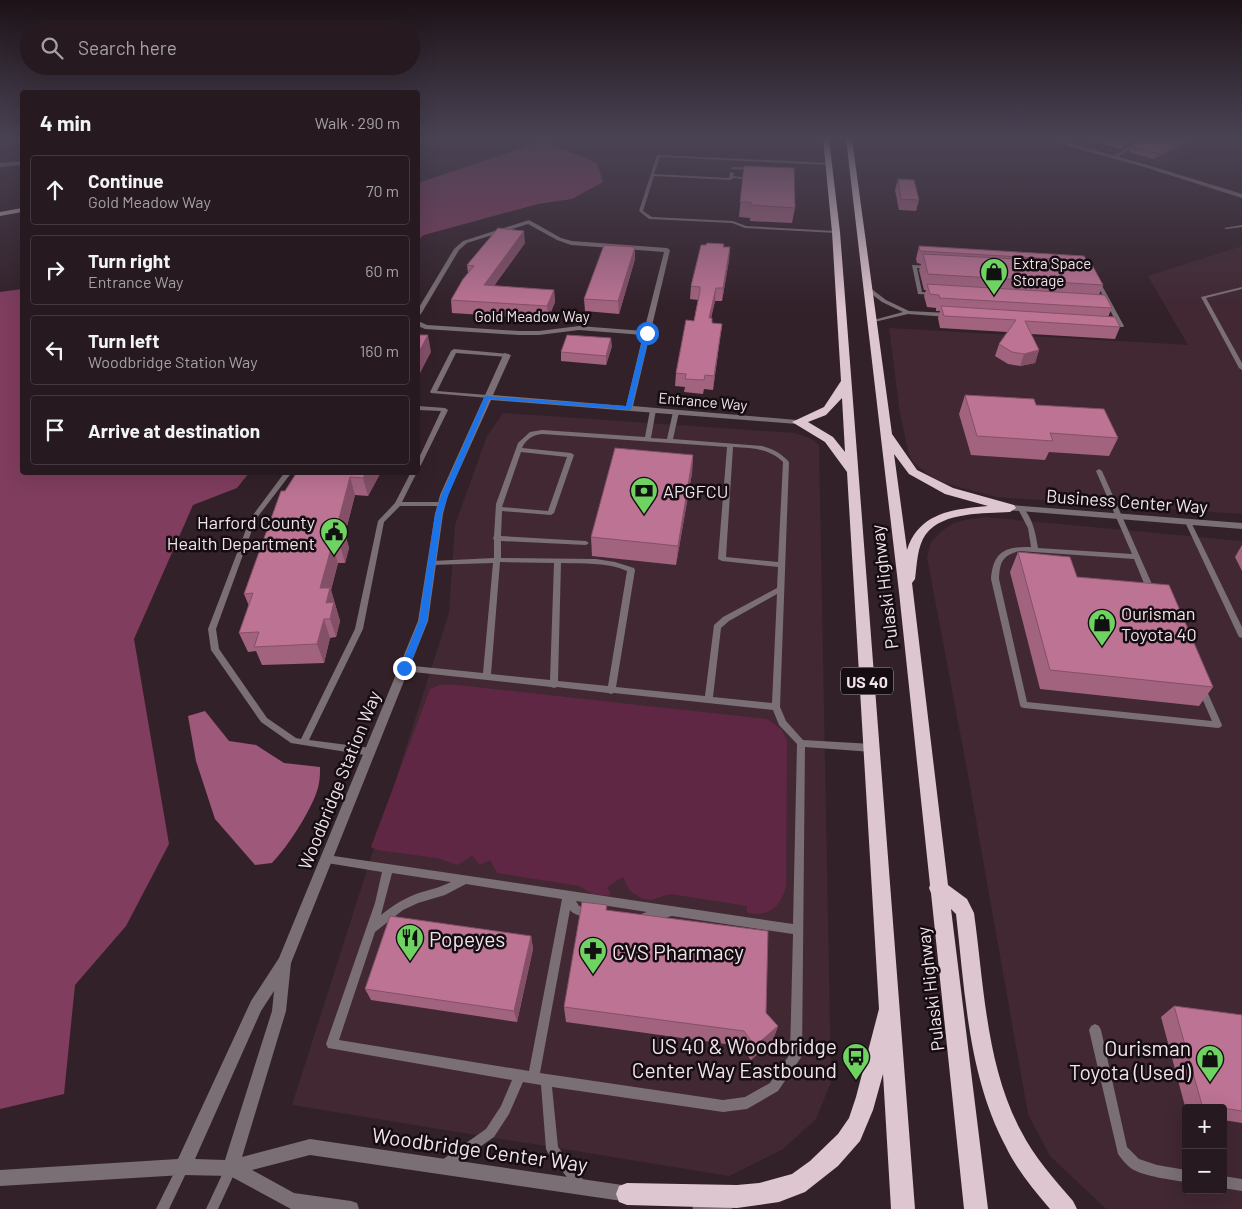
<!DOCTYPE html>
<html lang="en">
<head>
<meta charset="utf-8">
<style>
	:root { --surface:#26191f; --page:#32262c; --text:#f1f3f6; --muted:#a4a0a4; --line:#42383d }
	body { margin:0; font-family:Barlow,sans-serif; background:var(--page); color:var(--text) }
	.controls { position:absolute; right:15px; bottom:15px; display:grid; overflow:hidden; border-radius:5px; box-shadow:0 5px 20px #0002 }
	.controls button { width:45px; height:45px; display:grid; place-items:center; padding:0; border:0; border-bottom:1px solid var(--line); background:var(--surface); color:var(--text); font:25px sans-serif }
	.stop { position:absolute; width:15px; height:15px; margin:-11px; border:4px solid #1a73e8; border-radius:50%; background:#fff }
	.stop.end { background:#1a73e8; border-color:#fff; box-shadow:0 1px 5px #0008 }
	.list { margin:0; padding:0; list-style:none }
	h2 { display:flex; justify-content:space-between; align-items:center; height:65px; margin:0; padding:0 20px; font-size:21px }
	h2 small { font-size:16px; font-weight:400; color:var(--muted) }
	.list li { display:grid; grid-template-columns:32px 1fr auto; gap:15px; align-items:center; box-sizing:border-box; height:70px; margin:0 10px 10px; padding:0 10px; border:1px solid var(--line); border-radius:5px }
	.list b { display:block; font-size:19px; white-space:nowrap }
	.list p { margin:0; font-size:16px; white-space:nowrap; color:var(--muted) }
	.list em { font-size:16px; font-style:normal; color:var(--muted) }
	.icon { flex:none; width:28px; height:28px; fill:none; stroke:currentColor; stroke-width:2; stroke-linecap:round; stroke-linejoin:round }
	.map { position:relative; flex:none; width:1242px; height:1209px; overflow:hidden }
	.search { position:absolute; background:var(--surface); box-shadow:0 5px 20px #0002; left:20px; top:20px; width:400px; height:55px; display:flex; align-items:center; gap:12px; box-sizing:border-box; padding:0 18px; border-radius:28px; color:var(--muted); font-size:19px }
	.panel { position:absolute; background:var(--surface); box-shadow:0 5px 20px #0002; left:20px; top:90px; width:400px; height:385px; border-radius:5px }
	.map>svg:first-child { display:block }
	.built { fill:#412833; fill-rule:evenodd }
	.green { fill:#5f2743 }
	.forest { fill:#803d5e }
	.water { fill:#9e5879 }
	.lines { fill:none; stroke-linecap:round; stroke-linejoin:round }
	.service { fill:#7a6f74; fill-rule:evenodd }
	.minor { fill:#7a6f74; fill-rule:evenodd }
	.secondary { fill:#a9999f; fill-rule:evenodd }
	.trunk { fill:#dec6d0; fill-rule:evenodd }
	.wall { fill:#a2637f }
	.shaded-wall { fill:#845068 }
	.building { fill:#bc7394; stroke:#845068 }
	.route { fill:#1a73e8 }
	.labels { text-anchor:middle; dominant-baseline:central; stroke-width:5; stroke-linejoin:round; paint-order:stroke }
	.far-poi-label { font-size:15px; fill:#f1e4e9; stroke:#150d11; text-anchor:start }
	.far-street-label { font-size:15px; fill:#f1e4e9; stroke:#150d11 }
	.shield { fill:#150d11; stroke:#afa4a8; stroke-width:1 }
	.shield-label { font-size:16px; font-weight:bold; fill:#f1e4e9 }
	.poi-label { font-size:18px; fill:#f1e4e9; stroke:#150d11; text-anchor:start }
	.street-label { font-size:18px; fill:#f1e4e9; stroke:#150d11 }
	.near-poi-label { font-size:21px; fill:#f1e4e9; stroke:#150d11; text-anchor:start }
	.near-street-label { font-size:21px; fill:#f1e4e9; stroke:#150d11 }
</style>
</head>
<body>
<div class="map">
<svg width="1242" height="1209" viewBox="0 0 1242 1209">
	<rect width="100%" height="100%" fill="#332129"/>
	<g class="built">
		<path d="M1067 139H1209L1163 167 1076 144Z"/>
		<path d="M1242 246V514L997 497 944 483 928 474 913 462 909 455 900 413 889 328 1188 345 1148 276Z"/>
		<path d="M503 413 795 433 812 439 819 445 831 1082 816 1119 783 1149 729 1176 292 1105 449 613 455 525 487 436Z"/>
		<path d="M985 517 1242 541V1209H1106L1050 1156 1028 1114 968 775 927 557 931 542 943 530 952 524 965 520ZM1186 1108H1223V1190H1186Z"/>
	</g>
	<path class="green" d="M439 685H457L767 719 781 729 787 740 786 887C780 907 770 917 747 913V906L670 894 651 900 643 899 630 891 623 877 607 887 610 893 609 896 592 894 579 886 497 873 490 860 480 865 472 856 457 865 437 858 377 850 371 847 430 689Z"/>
	<g class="forest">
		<path d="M543 141 597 163 603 182 572 199 538 204 424 235 418 240V183Z"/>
		<path d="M22 289V472L249 473 237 488 193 505 134 639 169 844 126 926 75 985 64 1094 0 1109V292Z"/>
	</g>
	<path class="water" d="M205 711 229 741 256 745 284 763 320 767C320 772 320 778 319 783 316 804 287 848 272 863L255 865 215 819 196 761 188 716Z"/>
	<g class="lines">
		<g class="service">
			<path d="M1140 139H1145L1116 158 1113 157Z"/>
			<path d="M657 155 830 163 829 165 660 157 654 174 729 178 730 173 732 172 734 173 733 176 754 179 752 180 733 178 731 180 654 176 643 211 652 217 733 221 746 226 836 231 838 232 836 233 745 228 732 223 649 219 639 211Z"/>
			<path d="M732 167 752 168 754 169 752 170 731 169Z"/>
			<path d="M1242 225V227L1226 229 1224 228Z"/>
			<path d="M912 265 932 266V267L930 268H917L922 292 934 293H936V295L918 294Z"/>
			<path d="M1095 279 1099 280 1124 326 1123 327H1109L1106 325 1109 323 1117 324 1095 280Z"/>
			<path d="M865 287H869L886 300 909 311 948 313 951 315 948 317 908 314 870 323V321L903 312 882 302 865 289Z"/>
			<path d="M1242 287V289L1206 298 1242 363V370L1239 368 1201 297Z"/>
			<path d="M454 349 509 354V356L507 357 456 353 437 391 487 395 490 397 489 398 431 393 430 392 451 351Z"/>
			<path d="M418 406 445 408 448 410 421 465 418 467V460L441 411 418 410Z"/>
			<path d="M653 408 656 410 651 438 667 439 673 412 676 410 679 412 673 439 762 446C773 449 781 453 789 462L780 707 786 721 803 740 872 744 875 745 876 748 875 751 872 752 805 747 802 1056 778 1091 747 1109 723 1112 552 1087 558 1147 585 1182 587 1186 585 1190 581 1192 577 1190 548 1153 546 1149 541 1085 523 1082 509 1114 494 1137 447 1170 443 1172 439 1170 437 1166 439 1162 486 1129 501 1106 512 1080 328 1048 326 1044 375 903 382 872 327 863 324 862 322 859 324 856 327 855 793 924 797 744 779 725 773 710 614 693 611 694 608 693 557 687 554 688 551 687 404 671 401 670 400 668 401 666 404 665 483 673 493 563 432 565 428 563 432 561 494 558V540L493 538 494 536 496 504 518 443 530 432 542 430 645 437 650 410ZM542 434 727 447 718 559 722 561 778 567 777 588 723 617 714 625 705 696 616 687 635 570 634 568 615 562 596 559 501 558V541L586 545 589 543 586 541 501 536 502 511 551 515 554 513 574 455 571 453 522 448C526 439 533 435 542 434ZM733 447C752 448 769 448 783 462L778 562 726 557ZM521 452 567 457 548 511 502 507ZM500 562 554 563 550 680 491 674ZM561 563C583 564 607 562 627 571L608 686 558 681ZM777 594 772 703 713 697 721 628 729 621ZM392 873 451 882C439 888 428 890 416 894 403 899 392 906 381 915ZM466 884 562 899 529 1071 339 1040 375 932 403 910 418 903 445 895ZM576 901 647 912 638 915 637 918 638 921 642 923 672 916 793 934 790 1054 770 1083 745 1097 723 1100 540 1073 570 910C574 916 588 918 595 915L596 912 595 909 579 906Z"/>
			<path d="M1099 469 1102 471 1155 591 1154 593H1148L1134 559 1019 551C1002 556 1000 562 999 579L1027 702 1212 721 1198 689 1199 687H1205L1206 689 1222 725 1221 727 1218 728 1024 708 1021 707 1020 705 991 579C993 552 1005 546 1031 547L1028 528 1018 509 1021 507C1032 514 1036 535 1038 548L1132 554 1096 471Z"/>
			<path d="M285 472H292L256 519 216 629 219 649 267 718 296 738 301 739 355 629 378 521 395 503 411 472H417L402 502H442L445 504 442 506H400L384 522 363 629 309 740 371 748 374 749 375 752 374 755 371 756 291 743 261 722 211 650 208 629 250 519Z"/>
			<path d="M1186 520H1188L1191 522 1242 627V638L1239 637 1238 635 1185 522Z"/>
			<path d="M1095 1024 1099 1026 1101 1030 1127 1147 1139 1159 1157 1165 1186 1170V1182C1171 1180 1144 1176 1132 1169 1126 1165 1122 1159 1118 1154L1089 1030 1091 1026Z"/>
			<path d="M183 1161 187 1163 189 1167 169 1209H156L179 1163Z"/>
			<path d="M231 1162 235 1164 237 1168 218 1209H206L227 1164Z"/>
			<path d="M1223 1176 1242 1179V1191L1223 1188Z"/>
		</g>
		<g class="minor">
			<path d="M1055 139H1061L1072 144 1148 165 1242 194V198L1144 167 1068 146Z"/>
			<path d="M22 161V165L0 167V163Z"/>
			<path d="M529 220 561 238 572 241 667 248 670 250 633 406 797 420 801 422 797 424 491 400 448 495 443 514 428 621 291 963 286 1011 242 1157 310 1139 629 1186 635 1188 637 1194 635 1200 629 1202 310 1155 252 1170 294 1193 351 1201 357 1203 359 1209H291L230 1176 183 1175 0 1186V1170L178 1159 251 1001 279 958 418 621 435 514 440 495 504 353 511 355 493 395 626 406 643 335 579 330 539 335H519L425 329 418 326V321L427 325 519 331H539L579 326 644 331 664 252 571 245 557 240 528 224 467 243 459 250 421 314 418 316V309L454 249 463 241ZM274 991 272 1011 225 1160 195 1159 261 1011Z"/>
			<path d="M1010 505 1242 523V529L1007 510 1006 508Z"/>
			<path d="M700 1197 730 1203 732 1209H693L692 1205 694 1199Z"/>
		</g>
		<path class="secondary" d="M22 208V212L0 216V212Z"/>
		<g class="trunk">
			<path d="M823 139H829L840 232 915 1209H891L883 1074 873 1110 860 1141 838 1166 805 1192 779 1202 737 1208 627 1205 619 1202 616 1194 619 1186 627 1183 737 1185 759 1183 792 1174 810 1161 838 1134 849 1118 856 1097 879 1009 847 472 825 442 792 422 824 407 841 381 832 232ZM842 398 845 452 833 437 808 422 826 415Z"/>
			<path d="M846 139H852L892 434 917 470 953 488 1014 505 1016 508 1010 512C984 514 944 511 926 534 917 546 917 565 915 579L912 583 948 885 967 899 974 913C984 985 986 1066 1021 1131 1034 1157 1054 1179 1073 1201L1077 1209H1050C1034 1190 1017 1170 1006 1147 968 1076 965 992 956 914L951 909 988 1209H964L931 893 929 888 930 885 899 592ZM894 454 909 474 945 494 988 506C954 509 919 512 907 550Z"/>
		</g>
	</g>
	<g class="wall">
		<path d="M1092 139H1137L1121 149 1091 141Z"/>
		<path d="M1142 139H1193L1154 159 1129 152 1131 146Z"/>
		<path d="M744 166 795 208 792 223 750 221V218L739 217Z"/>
		<path d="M898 179 919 200 916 211 899 210 895 190Z"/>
		<path d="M525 243 494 286 554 290 555 302 548 319 452 313 451 300 468 273 467 265Z"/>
		<path d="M919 246 1087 261 1086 263 1103 285 1099 295 1112 308 1108 317 1120 327 1115 339 1031 334 1039 350 1035 363 1020 366 1008 364 995 356 999 344 1007 332 940 328 938 318 940 311H936V308L927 307 924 296 926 290H924L919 270 921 264 917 263 916 259Z"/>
		<path d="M635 247V259L619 314 585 311 584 299Z"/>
		<path d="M723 247H730L729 260 722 301H715L711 318 712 323 722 324 713 390 704 389 703 394 684 392 685 387 675 386 676 373 694 321 698 300 690 299 691 286Z"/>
		<path d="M612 346 606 365 561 361V352Z"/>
		<path d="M965 395 1036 405 1118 438 1109 456 1049 452 1045 460 971 455 959 414Z"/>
		<path d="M693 455 692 473 676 565 592 556 591 537Z"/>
		<path d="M297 472H381L368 496 355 495 345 534 349 548 345 563H338L331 590 340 621 336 637 330 638 324 663 262 665 256 651 248 652 239 633 249 606 244 594 285 491Z"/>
		<path d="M1242 545V571L1235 557Z"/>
		<path d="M1018 552 1077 577 1213 687 1199 706 1040 689 1010 572Z"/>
		<path d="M607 910 766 1013 778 1026 773 1040 751 1060 740 1046 566 1022 564 1007Z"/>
		<path d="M531 936 533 949 517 1022 371 1000 365 989Z"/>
		<path d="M1174 1006 1242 1015V1123L1223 1120V1108H1186V1110L1161 1017Z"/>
	</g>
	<g class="shaded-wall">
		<path d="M1130 139H1137L1121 149 1123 144Z"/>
		<path d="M1184 139H1193L1154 159 1157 153Z"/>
		<path d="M524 231 525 243 485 298 484 285Z"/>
		<path d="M635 247V259L619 314 618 301Z"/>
		<path d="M730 247 729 260 722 301 723 288Z"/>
		<path d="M716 288 715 301 708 331 709 318Z"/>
		<path d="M554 290 555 302 548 319 547 306Z"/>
		<path d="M722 324 720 337 713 390 714 376Z"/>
		<path d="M428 335 431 352 418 377V354Z"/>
		<path d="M611 338 612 346 606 365V356Z"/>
		<path d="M1039 350 1035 363 1020 366 1024 354Z"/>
		<path d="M693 455 692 473 676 565 678 546Z"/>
		<path d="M366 472H381L368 496 363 478Z"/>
		<path d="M350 477 355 495 345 534 349 548 345 563 336 530Z"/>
		<path d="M332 545 338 563 331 590 340 621 336 637 320 588Z"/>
		<path d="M324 619 330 638 324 663 317 644Z"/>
		<path d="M531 936 533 949 517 1022 514 1011Z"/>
		<path d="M778 1026 773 1040 751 1060 755 1046Z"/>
	</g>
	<g class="building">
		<path d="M1105 139H1130L1123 144Z"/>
		<path d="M1142 139H1184L1157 153 1131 146Z"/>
		<path d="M744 166 794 168 795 208 751 205V202H740Z"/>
		<path d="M898 179 914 180 919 200 901 199Z"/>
		<path d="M498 228 524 231 484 285 554 290 547 306 451 300 463 279 474 266 467 265Z"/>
		<path d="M707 243 724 244 723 247H730L723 288H716L709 318H712V323L722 324 714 376 705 375 704 380 685 379 686 374 676 373 686 320 694 321 700 291V287L691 286 701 245H706Z"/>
		<path d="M604 245 635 247 618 301 584 299Z"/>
		<path d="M919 246 1084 256 1087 261 920 251Z"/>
		<path d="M923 254 1091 263 1103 285 928 274Z"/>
		<path d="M927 284 1105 295 1112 308 940 298 939 295 930 294Z"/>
		<path d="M941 306 1115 317 1120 327 1025 321 1039 350 1024 354 1012 352 999 344 1016 320 944 316Z"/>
		<path d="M418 335H428L418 354Z"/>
		<path d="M567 335 611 338 606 356 561 352Z"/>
		<path d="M965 395 1034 399 1036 405 1104 409 1118 438 1050 433 1053 441 977 436Z"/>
		<path d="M615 448 693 455 678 546 591 537Z"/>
		<path d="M297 472H366L363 478 350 477 336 530 343 529 339 544 332 545 320 588H330L326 603 334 602 330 619H324L317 644 254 647 259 632 239 633 253 593 244 594 281 491H285Z"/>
		<path d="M1018 552 1070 557 1077 577 1169 585 1213 687 1050 670Z"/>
		<path d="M582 902 607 905 606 910 768 931 766 1013 778 1026 755 1046 744 1031 564 1007Z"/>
		<path d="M390 916 531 936 514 1011 365 989Z"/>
		<path d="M1174 1006 1242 1015V1111L1202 1105Z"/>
	</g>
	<linearGradient id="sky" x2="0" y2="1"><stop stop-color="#1c1217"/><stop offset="0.45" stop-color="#4a4354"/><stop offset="1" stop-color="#4a4354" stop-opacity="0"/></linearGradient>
	<rect width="1242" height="308" fill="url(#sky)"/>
	<path class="route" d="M647 331 650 333 631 410 489 399 448 496 442 514 427 621 409 668 407 671H401L400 668 419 621 435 514 441 496 485 396 626 406 644 333Z"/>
	<defs>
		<symbol id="shop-pin" viewBox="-11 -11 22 30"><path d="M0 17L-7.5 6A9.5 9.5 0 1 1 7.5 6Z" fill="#6ed360" stroke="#150d11"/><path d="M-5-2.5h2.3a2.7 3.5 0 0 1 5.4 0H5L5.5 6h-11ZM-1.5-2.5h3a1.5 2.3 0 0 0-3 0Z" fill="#111"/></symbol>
		<symbol id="bank-pin" viewBox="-11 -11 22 30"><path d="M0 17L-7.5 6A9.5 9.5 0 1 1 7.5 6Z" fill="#6ed360" stroke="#150d11"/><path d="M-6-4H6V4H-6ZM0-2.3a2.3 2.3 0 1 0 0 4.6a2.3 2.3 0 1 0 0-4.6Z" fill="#111"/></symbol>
		<symbol id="civic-pin" viewBox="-11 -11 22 30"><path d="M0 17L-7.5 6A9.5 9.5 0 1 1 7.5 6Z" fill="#6ed360" stroke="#150d11"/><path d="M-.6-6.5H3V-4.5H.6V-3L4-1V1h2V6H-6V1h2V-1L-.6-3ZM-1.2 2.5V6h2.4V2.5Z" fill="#111"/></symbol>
		<symbol id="restaurant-pin" viewBox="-11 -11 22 30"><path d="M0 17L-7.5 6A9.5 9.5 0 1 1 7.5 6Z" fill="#6ed360" stroke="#150d11"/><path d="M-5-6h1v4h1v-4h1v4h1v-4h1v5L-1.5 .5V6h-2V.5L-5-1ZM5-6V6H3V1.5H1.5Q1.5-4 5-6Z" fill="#111"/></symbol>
		<symbol id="pharmacy-pin" viewBox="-11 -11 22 30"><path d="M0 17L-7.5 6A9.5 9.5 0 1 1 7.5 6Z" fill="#6ed360" stroke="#150d11"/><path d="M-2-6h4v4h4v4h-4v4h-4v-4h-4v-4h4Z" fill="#111"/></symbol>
		<symbol id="bus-pin" viewBox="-11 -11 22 30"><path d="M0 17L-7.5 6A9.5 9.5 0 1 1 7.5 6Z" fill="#6ed360" stroke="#150d11"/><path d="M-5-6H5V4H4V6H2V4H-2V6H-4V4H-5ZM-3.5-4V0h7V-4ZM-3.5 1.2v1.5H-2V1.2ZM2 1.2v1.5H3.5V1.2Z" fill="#111"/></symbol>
	</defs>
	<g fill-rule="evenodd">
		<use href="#shop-pin" x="978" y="256" width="32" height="43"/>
		<use href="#bank-pin" x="628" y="475" width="32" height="43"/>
		<use href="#civic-pin" x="318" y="516" width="32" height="43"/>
		<use href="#shop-pin" x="1086" y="607" width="32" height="43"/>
		<use href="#restaurant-pin" x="394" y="922" width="32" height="43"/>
		<use href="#pharmacy-pin" x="577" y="935" width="32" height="43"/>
		<use href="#bus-pin" x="840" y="1041" width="32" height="43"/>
		<use href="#shop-pin" x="1194" y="1043" width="32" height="43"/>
	</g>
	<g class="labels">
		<g class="far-poi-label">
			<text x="1013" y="263">Extra Space<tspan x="1013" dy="17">Storage</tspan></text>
		</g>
		<g class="far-street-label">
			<text x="532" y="316">Gold Meadow Way</text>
			<text transform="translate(703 401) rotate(5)">Entrance Way</text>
		</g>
		<rect class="shield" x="841" y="667.5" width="52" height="27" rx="4"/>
		<g class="shield-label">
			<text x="867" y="681">US 40</text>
		</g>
		<g class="poi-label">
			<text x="663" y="491">APGFCU</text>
			<text x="315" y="522" text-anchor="end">Harford County<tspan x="315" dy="21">Health Department</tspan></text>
			<text x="1121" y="613">Ourisman<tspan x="1121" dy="21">Toyota 40</tspan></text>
		</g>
		<g class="street-label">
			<text transform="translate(1127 501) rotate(4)">Business Center Way</text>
			<text transform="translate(884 587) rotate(-97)">Pulaski Highway</text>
			<text transform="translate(339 780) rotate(-68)">Woodbridge Station Way</text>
			<text transform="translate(930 989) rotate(-97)">Pulaski Highway</text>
		</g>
		<g class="near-poi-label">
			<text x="429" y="938">Popeyes</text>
			<text x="612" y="951">CVS Pharmacy</text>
			<text x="837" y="1045" text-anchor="end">US 40 &amp; Woodbridge<tspan x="837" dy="24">Center Way Eastbound</tspan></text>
			<text x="1191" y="1047" text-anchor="end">Ourisman<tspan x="1191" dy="24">Toyota (Used)</tspan></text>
		</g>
		<g class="near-street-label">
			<text transform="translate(480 1149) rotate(8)">Woodbridge Center Way</text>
		</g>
	</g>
</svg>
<div class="controls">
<button>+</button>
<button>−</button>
</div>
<div class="stop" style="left:647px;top:333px"></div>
<div class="stop end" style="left:404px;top:668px"></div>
<div class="search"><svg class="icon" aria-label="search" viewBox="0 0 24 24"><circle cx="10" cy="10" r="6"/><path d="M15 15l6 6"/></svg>Search here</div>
<section class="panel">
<h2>4 min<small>Walk · 290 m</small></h2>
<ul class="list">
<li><svg class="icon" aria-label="ahead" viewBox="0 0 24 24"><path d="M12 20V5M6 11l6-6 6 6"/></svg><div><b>Continue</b><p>Gold Meadow Way</p></div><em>70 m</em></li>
<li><svg class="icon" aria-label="right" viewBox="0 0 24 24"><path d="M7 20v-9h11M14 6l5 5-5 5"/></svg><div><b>Turn right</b><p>Entrance Way</p></div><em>60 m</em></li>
<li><svg class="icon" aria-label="left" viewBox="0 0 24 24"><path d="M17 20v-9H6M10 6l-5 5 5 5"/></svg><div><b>Turn left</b><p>Woodbridge Station Way</p></div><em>160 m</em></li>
<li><svg class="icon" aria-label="arrive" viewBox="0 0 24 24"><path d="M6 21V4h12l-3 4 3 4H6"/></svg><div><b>Arrive at destination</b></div></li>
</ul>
</section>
</div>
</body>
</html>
